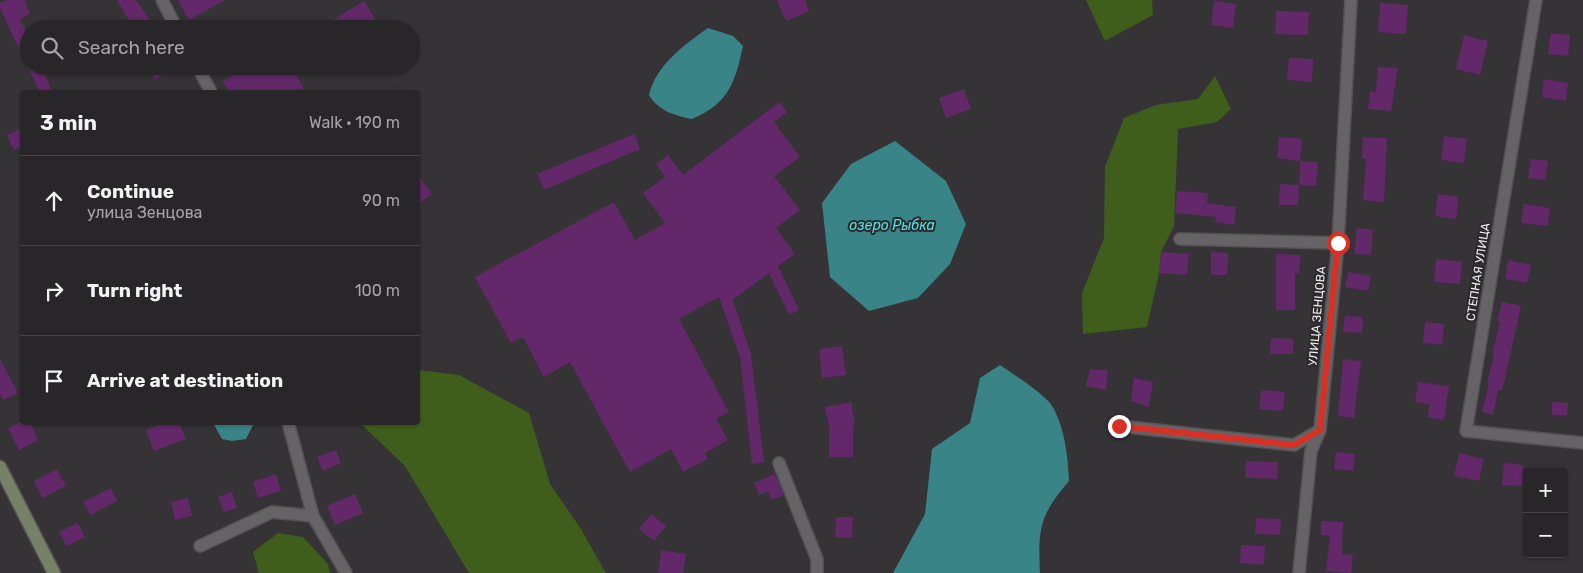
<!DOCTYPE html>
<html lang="en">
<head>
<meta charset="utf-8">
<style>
	:root { --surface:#282628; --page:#343234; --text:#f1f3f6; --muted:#a5a5a8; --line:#444345 }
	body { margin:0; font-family:Rubik,sans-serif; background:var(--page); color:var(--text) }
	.controls { position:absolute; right:15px; bottom:15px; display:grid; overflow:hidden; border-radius:5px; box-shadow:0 1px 4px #0004 }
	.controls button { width:45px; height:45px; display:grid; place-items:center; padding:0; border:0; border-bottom:1px solid var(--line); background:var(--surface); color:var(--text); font:25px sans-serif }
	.stop { position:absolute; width:15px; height:15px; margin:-11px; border:4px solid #d93025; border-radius:50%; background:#fff }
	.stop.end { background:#d93025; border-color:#fff; box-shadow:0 1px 5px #0008 }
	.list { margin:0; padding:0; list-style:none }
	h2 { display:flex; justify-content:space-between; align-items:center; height:65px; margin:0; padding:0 20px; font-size:21px }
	h2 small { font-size:16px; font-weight:400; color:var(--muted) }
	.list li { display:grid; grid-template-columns:32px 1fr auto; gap:15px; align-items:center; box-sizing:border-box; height:90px; padding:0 20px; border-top:1px solid var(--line) }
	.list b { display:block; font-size:19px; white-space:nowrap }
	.list p { margin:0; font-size:16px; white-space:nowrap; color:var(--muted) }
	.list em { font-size:16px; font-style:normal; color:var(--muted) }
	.icon { flex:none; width:28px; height:28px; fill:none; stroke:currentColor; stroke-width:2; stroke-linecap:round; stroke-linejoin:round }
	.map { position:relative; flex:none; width:1583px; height:573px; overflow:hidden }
	.search { position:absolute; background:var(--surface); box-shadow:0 1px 4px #0004; left:20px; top:20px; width:400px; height:55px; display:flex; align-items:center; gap:12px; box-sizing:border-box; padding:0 18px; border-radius:28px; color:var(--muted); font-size:19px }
	.panel { position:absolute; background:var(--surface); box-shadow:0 1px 4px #0004; left:20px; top:90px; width:400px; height:335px; border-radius:5px }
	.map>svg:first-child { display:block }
	.green { fill:#405e1b }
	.water { fill:#388487 }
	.building { fill:#63286a }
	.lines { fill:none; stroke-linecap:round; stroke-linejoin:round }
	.minor-casing { stroke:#535254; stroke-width:14 }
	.secondary-casing { stroke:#535254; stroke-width:15 }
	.minor { stroke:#666366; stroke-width:11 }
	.secondary { stroke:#778165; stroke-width:12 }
	.route { stroke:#d93025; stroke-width:6 }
	.labels { text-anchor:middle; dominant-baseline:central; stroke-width:4; stroke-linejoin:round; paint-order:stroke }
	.street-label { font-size:12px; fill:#eeedef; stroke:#2b292b }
	.water-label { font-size:14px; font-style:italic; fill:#4fe4e9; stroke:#2b292b }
</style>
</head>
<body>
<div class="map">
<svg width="1583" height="573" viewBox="0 0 1583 573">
	<rect width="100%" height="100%" fill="#353335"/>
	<g class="green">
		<path d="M1086 0H1152L1153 15 1105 41Z"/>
		<path d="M1215 76 1231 109 1217 122 1178 129 1174 226 1161 252 1159 273 1147 327 1083 334 1082 293 1104 238 1105 167 1124 118 1156 105 1198 99Z"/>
		<path d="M418 370 459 375 529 413 550 484 581 529 606 573H469L405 466 360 423 418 422Z"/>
		<path d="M278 533 303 537 328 564 330 573H259L253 552Z"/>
	</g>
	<g class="water">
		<path d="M708 28 733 36 743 46C735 83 728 104 692 119 676 116 658 111 649 95 655 66 685 44 708 28Z"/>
		<path d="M895 141 946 181 966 224 950 264 918 298 869 311 830 277 822 203 851 164Z"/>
		<path d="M1000 365C1013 374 1048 396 1054 409 1065 431 1068 457 1069 481 1039 516 1038 529 1040 573H893L925 514 932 449 970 423 980 378Z"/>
		<path d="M213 423H254L246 439 232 441 222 439Z"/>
	</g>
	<g class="building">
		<path d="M7 0H24L30 14 20 19 29 38V66H42L52 92H40L29 70 0 8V3Z"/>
		<path d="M117 0H136L156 29H134Z"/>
		<path d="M178 0H225L189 20Z"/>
		<path d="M777 0H805L809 11 786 21Z"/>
		<path d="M364 1 381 29H318Z"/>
		<path d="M1214 1 1236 4 1233 28 1211 25Z"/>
		<path d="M1380 3 1408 5 1406 34 1378 32Z"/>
		<path d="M1276 11 1309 12 1308 35 1275 34Z"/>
		<path d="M1551 33 1570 35 1568 56 1548 54Z"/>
		<path d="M1464 35 1488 41 1480 75 1456 69Z"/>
		<path d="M1289 58 1313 59 1312 82 1287 80Z"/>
		<path d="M149 66H181L155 79Z"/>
		<path d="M252 66H292L304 89 297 92H229L223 81Z"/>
		<path d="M1378 67 1398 68 1391 111 1368 109 1370 91 1376 92Z"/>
		<path d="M1544 79 1568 83 1566 101 1542 97Z"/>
		<path d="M964 89 971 109 946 118 939 98Z"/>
		<path d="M779 102 787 112 774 122 800 157 774 176 800 210 776 228 795 254 778 266 799 310 789 315 769 273 733 300 751 354 764 462 752 464 740 357 719 297 679 319 729 412 716 419 728 440 705 453 708 459 683 472 671 449 630 472 570 362 544 377 523 337 511 343 475 277 614 202 635 240 665 223 643 193 665 177 656 164 668 155 683 175Z"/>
		<path d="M22 128V146L14 150 7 135Z"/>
		<path d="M634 134 640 149 544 190 537 174Z"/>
		<path d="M1444 136 1467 139 1464 163 1441 160Z"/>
		<path d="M1279 137 1302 139 1300 161 1277 158Z"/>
		<path d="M1363 137 1387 138 1384 202 1363 200 1366 159 1362 158Z"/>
		<path d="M1531 159 1548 161 1545 180 1528 178Z"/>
		<path d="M1300 161 1318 162 1316 186 1299 185Z"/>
		<path d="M418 175 432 194 418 204Z"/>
		<path d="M1280 184 1299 185 1298 205H1279Z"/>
		<path d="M1177 191 1208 193 1207 203 1236 207 1234 225 1215 222 1216 217 1175 213Z"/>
		<path d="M1438 194 1459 197 1456 219 1435 216Z"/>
		<path d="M1524 204 1550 208 1548 226 1521 223Z"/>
		<path d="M1357 228 1373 230 1371 255 1354 254Z"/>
		<path d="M1161 252 1189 254 1187 275 1159 273Z"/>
		<path d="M1211 252 1228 253 1227 275H1211Z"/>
		<path d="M1276 254 1301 255 1299 273H1295V310H1276Z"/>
		<path d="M1436 259 1462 262 1460 284 1434 282Z"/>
		<path d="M1508 260 1531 265 1527 283 1505 279Z"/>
		<path d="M1348 272 1371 276 1368 291 1345 287Z"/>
		<path d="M1502 302 1521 306 1503 387 1502 390H1498L1493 415 1482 412 1489 383H1487L1494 355 1492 354 1500 322 1497 321Z"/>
		<path d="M1345 316 1363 317 1362 333 1343 332Z"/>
		<path d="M1425 322 1444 324 1442 345 1423 343Z"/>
		<path d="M1271 338 1293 339V354H1270Z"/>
		<path d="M842 346 846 375 822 378 819 349Z"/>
		<path d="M0 359 18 393 3 400 0 394Z"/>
		<path d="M1343 359 1361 361 1354 418 1338 416Z"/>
		<path d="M1090 369 1108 370 1106 390 1086 386Z"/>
		<path d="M1134 378 1153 382 1149 407 1131 401Z"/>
		<path d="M1418 382 1449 386 1444 420 1428 417 1429 404 1415 402Z"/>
		<path d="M1261 390 1285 392 1283 411 1259 409Z"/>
		<path d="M851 402 855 424 853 425V457H829V427L825 407Z"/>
		<path d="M1552 402 1568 403 1567 415H1552Z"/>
		<path d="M20 422H30L38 440 19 450 8 428Z"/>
		<path d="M166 422H179L186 439 154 451 146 430Z"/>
		<path d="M336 450 341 463 323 471 317 457Z"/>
		<path d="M1336 452 1355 454 1353 471 1334 469Z"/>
		<path d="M1459 453 1484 459 1479 481 1454 476Z"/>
		<path d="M1246 461 1278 462 1277 479 1245 478Z"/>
		<path d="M1504 463 1523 465 1522 486 1502 485Z"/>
		<path d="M57 469 66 486 42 498 34 481Z"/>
		<path d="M276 474 281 491 258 498 253 482Z"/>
		<path d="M775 474 784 495 772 500 768 491 759 495 754 483Z"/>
		<path d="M111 488 117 501 90 515 83 502Z"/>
		<path d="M232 492 237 508 224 512 218 497Z"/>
		<path d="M355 494 363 513 335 525 327 506Z"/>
		<path d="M188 498 192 516 175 520 171 502Z"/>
		<path d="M651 514 666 526 654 541 639 529Z"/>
		<path d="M836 517H853L852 538 835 537Z"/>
		<path d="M1256 518 1281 519 1280 535 1255 534Z"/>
		<path d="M1321 521 1343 522 1342 554 1353 555 1351 573 1326 571 1330 535H1321Z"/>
		<path d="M78 523 85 537 66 546 59 532Z"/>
		<path d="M1241 545 1265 546 1264 565 1240 563Z"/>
		<path d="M661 550 686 554 683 573H658Z"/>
	</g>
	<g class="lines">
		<defs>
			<g id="minor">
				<path d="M162 0 177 29"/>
				<path d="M1536 0 1466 431 1583 443"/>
				<path d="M197 66 211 92"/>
				<path d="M1180 239 1338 243"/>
				<path d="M288 422 313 516 346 573"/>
				<path d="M1119 426 1294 445 1320 430"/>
				<path d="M779 463 817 559V573"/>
				<path d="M200 546 272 512 313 516"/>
				<path d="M1299 573 1311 451 1320 430 1338 243 1351 0"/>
			</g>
			<path id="secondary" d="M0 467 54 573"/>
		</defs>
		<use href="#minor" class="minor-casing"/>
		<use href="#secondary" class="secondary-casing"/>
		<use href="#minor" class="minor"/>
		<use href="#secondary" class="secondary"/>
	</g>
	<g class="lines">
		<path class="route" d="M1119 426 1294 445 1320 430 1338 243"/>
	</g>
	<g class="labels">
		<g class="street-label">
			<text transform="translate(1478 272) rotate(-81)">СТЕПНАЯ УЛИЦА</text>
			<text transform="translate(1317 316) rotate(-85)">УЛИЦА ЗЕНЦОВА</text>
		</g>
		<g class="water-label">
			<text x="892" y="225">озеро Рыбка</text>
		</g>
	</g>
</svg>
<div class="controls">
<button>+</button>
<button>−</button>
</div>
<div class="stop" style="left:1338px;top:243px"></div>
<div class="stop end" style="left:1119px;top:426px"></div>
<div class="search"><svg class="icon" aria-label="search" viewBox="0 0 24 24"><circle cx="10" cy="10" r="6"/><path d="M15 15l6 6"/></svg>Search here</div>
<section class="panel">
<h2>3 min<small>Walk · 190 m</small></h2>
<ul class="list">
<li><svg class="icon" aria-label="ahead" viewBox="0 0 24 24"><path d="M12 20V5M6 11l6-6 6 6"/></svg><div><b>Continue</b><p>улица Зенцова</p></div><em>90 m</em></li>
<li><svg class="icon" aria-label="right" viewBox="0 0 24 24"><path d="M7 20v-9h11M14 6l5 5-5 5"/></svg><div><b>Turn right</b></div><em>100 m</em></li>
<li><svg class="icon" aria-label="arrive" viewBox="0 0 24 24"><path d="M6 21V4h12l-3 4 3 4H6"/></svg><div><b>Arrive at destination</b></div></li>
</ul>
</section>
</div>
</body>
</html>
